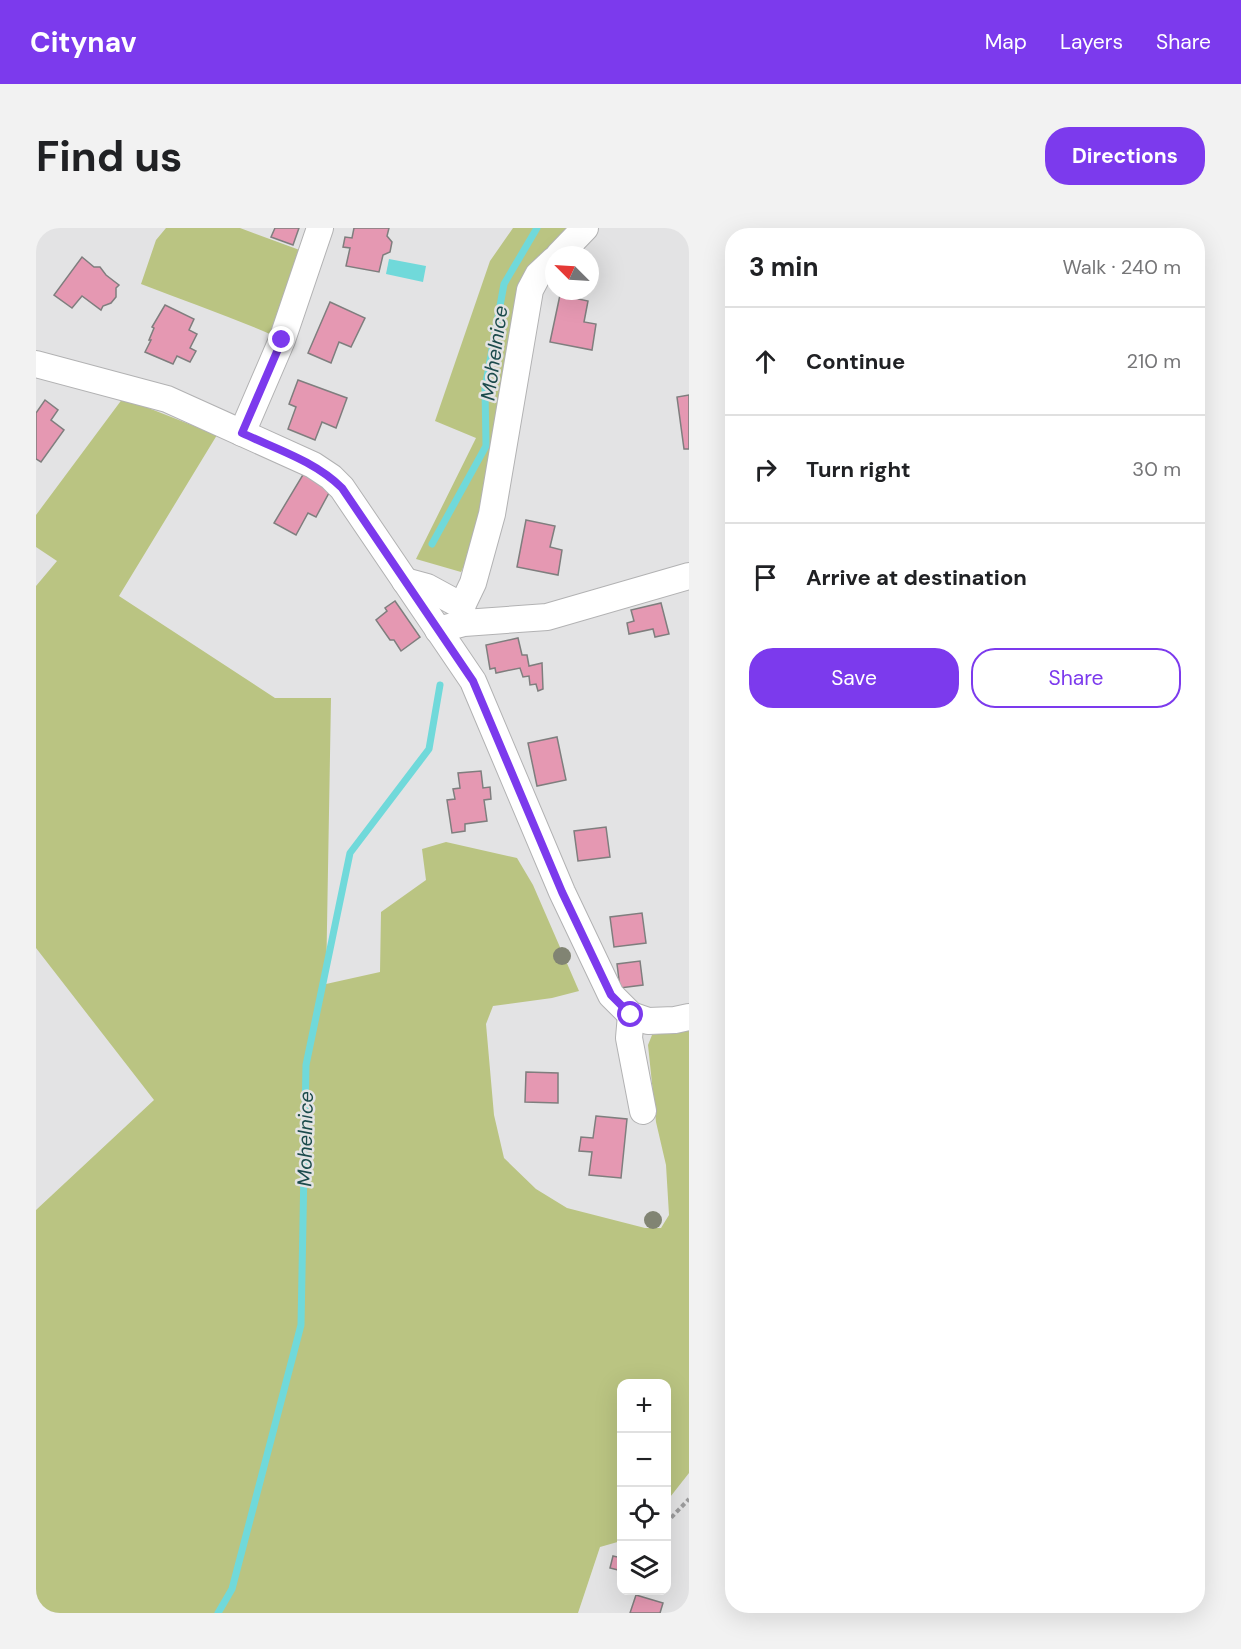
<!DOCTYPE html>
<html lang="en">
<head>
<meta charset="utf-8">
<style>
	:root { --surface:#fff; --page:#f2f2f2; --text:#202124; --muted:#757577; --line:#e0e0e0; --accent:#7c3aed }
	body { margin:0; font-family:"DM Sans",sans-serif; background:var(--page); color:var(--text) }
	.controls { position:absolute; right:18px; bottom:18px; display:grid; overflow:hidden; border-radius:12px; box-shadow:0 6px 24px #0002 }
	.controls button { width:54px; height:54px; display:grid; place-items:center; padding:0; border:0; border-bottom:2px solid var(--line); background:var(--surface); color:var(--text); font:30px sans-serif }
	.compass { position:absolute; left:509px; top:18px; width:54px; height:54px; border-radius:50%; background:var(--surface); box-shadow:0 6px 24px #0002; rotate:294deg }
	.stop { position:absolute; width:18px; height:18px; margin:-14px; border:4px solid #7c3aed; border-radius:50%; background:#fff }
	.stop.end { background:#7c3aed; border-color:#fff; box-shadow:0 2px 6px #0008 }
	.list { margin:0; padding:0; list-style:none }
	h2 { display:flex; justify-content:space-between; align-items:center; height:78px; margin:0; padding:0 24px; font-size:26px }
	h2 small { font-size:20px; font-weight:400; color:var(--muted) }
	.list li { display:grid; grid-template-columns:39px 1fr auto; gap:18px; align-items:center; box-sizing:border-box; height:108px; padding:0 24px; border-top:2px solid var(--line) }
	.list b { display:block; font-size:22px; white-space:nowrap }
	.list em { font-size:20px; font-style:normal; color:var(--muted) }
	.actions { display:flex; gap:12px; padding:18px 24px }
	.actions a { flex:1; padding:14px 0; border:2px solid var(--accent); border-radius:24px; text-align:center; font-size:21px; color:var(--accent) }
	.actions .main { background:var(--accent); color:#fff }
	.icon { flex:none; width:33px; height:33px; fill:none; stroke:currentColor; stroke-width:2; stroke-linecap:round; stroke-linejoin:round }
	.map { position:relative; flex:none; width:653px; height:1385px; overflow:hidden; border-radius:24px }
	header { display:flex; align-items:center; gap:36px; box-sizing:border-box; height:84px; padding:0 30px; background:var(--accent); color:#fff }
	header strong { font-size:28px }
	nav { display:flex; gap:33px; margin-inline-start:auto; font-size:21px }
	.intro { display:flex; align-items:center; justify-content:space-between; box-sizing:border-box; height:144px; padding:0 36px }
	h1 { margin:0; font-size:42px }
	.button { padding:15px 27px; border-radius:24px; background:var(--accent); color:#fff; font-size:21px; font-weight:700 }
	main { display:flex; gap:36px; padding:0 36px }
	aside { flex:1; background:var(--surface); border-radius:24px; box-shadow:0 6px 24px #0002 }
	.map>svg:first-child { display:block }
	.green { fill:#bac482 }
	.water { fill:#70d9da }
	.lines { fill:none; stroke-linecap:round; stroke-linejoin:round }
	.stream { stroke:#70d9da; stroke-width:7 }
	.building { fill:#e598b2; stroke:#7f7e7e; stroke-width:1.5 }
	.minor-casing { stroke:#b2b2b3; stroke-width:28 }
	.path { stroke:#9c9c9d; stroke-width:4; stroke-dasharray:4.5 3; stroke-linecap:butt }
	.minor { stroke:#fff; stroke-width:26 }
	.tree { fill:#818473 }
	.route { stroke:#7c3aed; stroke-width:8 }
	.labels { text-anchor:middle; dominant-baseline:central; stroke-width:5; stroke-linejoin:round; paint-order:stroke }
	.water-label { font-size:20px; font-style:italic; fill:#1c4b4c; stroke:#e3e3e4 }
</style>
</head>
<body>
<header>
<strong>Citynav</strong>
<nav><a>Map</a><a>Layers</a><a>Share</a></nav>
</header>
<div class="intro"><h1>Find us</h1><a class="button">Directions</a></div>
<main>
<div class="map">
<svg width="653" height="1385" viewBox="0 0 653 1385">
	<rect width="100%" height="100%" fill="#e3e3e4"/>
	<g class="green">
		<path d="M130 0H204L269 24 236 107C193 88 149 73 105 56L120 12Z"/>
		<path d="M477 0H530L502 32 438 317 425 344 380 331 440 210 399 193 454 33Z"/>
		<path d="M87 170 181 207 83 368 239 470H295L290 756 344 744 345 684 390 652 386 621 410 614 481 630 497 657 543 763 516 770 457 778 450 796 458 887 468 930 500 961 531 980 609 1000H625L633 987 630 937 620 894 612 817 616 807 653 801V1245L631 1273 630 1156H586L585 1313 564 1319 542 1385H0V982L118 872 0 720V358L21 333 0 319V287Z"/>
	</g>
	<path class="water" d="M353 31 390 38 387 54 350 46Z"/>
	<g class="lines">
		<g class="stream">
			<path d="M396 316 450 218 449 160 468 56 501 0"/>
			<path d="M182 1385 196 1361 265 1097 270 837 314 625 393 521 404 457"/>
		</g>
	</g>
	<g class="building">
		<path d="M239 0H263L257 17 235 9Z"/>
		<path d="M318 0H353L351 8 356 14 354 24 347 27 343 44 310 38 314 20 307 19 309 9 316 10Z"/>
		<path d="M46 29 58 39H64L70 47 83 57 80 60V69L75 75 67 78 65 82 46 68 36 80 18 67Z"/>
		<path d="M524 67 552 73 548 94 560 96 556 122 514 114Z"/>
		<path d="M294 74 329 90 315 119 303 114 295 135 272 125Z"/>
		<path d="M129 77 158 91 153 102 161 106 154 120 160 123 154 134 141 128 137 136 109 124 115 112H113L118 100 116 99Z"/>
		<path d="M262 152 311 170 300 200 286 194 279 212 252 201 260 179 253 176Z"/>
		<path d="M653 167V221H648L641 169Z"/>
		<path d="M9 172 22 182 15 192 28 202 5 234 0 231V185Z"/>
		<path d="M268 245 294 263 280 289 272 285 260 307 238 295Z"/>
		<path d="M490 292 519 298 514 319 526 322 522 347 481 339Z"/>
		<path d="M359 373 384 409 365 423 358 412H354L340 392 351 383 349 380Z"/>
		<path d="M625 375 633 406 619 409 617 401 593 406 591 395 598 393 595 382Z"/>
		<path d="M482 410 486 427H491L493 438 506 435 507 461 502 463 500 456 494 457 493 448 487 449 484 440 460 445 459 440 454 441 450 417Z"/>
		<path d="M521 509 530 552 501 558 492 515Z"/>
		<path d="M445 543 447 560 454 559 455 571 448 572 451 593 429 596V603L416 605 411 572 419 571 417 561 424 560 422 545Z"/>
		<path d="M570 599 574 629 542 633 538 603Z"/>
		<path d="M606 685 610 715 578 719 574 689Z"/>
		<path d="M604 733 607 757 584 760 581 736Z"/>
		<path d="M490 844 522 845V875L489 874Z"/>
		<path d="M560 888 591 891 585 950 553 947 556 924 543 923 545 909 557 910Z"/>
		<path d="M577 1328 586 1330V1343L574 1340Z"/>
		<path d="M600 1367 627 1375 624 1385H594Z"/>
	</g>
	<g class="lines">
		<defs>
			<g id="minor">
				<path d="M523 27 549 0"/>
				<path d="M0 136 131 171 277 237 295 249 306 260 437 453 526 664 575 767 595 787 612 793 639 792 653 789"/>
				<path d="M206 205 246 112 284 0"/>
				<path d="M369 353 391 359 426 378 427 393"/>
				<path d="M426 378 437 355 456 286 494 62 502 47 518 32"/>
				<path d="M402 402 428 395 511 389 653 348"/>
				<path d="M595 787 593 810 607 883"/>
			</g>
		</defs>
		<use href="#minor" class="minor-casing"/>
		<path class="path" d="M630 1295 653 1271"/>
		<use href="#minor" class="minor"/>
	</g>
	<g class="tree">
		<circle cx="526" cy="728" r="9"/>
		<circle cx="617" cy="992" r="9"/>
	</g>
	<g class="lines">
		<path class="route" d="M246 112 206 205C240 221 279 233 306 260L437 453 526 664 575 767 595 787"/>
	</g>
	<g class="labels">
		<g class="water-label">
			<text transform="translate(458 125) rotate(-82)">Mohelnice</text>
			<text transform="translate(269 911) rotate(-89)">Mohelnice</text>
		</g>
	</g>
</svg>
<div class="controls">
<button>+</button>
<button>−</button>
<button><svg class="icon" aria-label="locate" viewBox="0 0 24 24"><circle cx="12" cy="12" r="6"/><path d="M12 2v4M12 18v4M2 12h4M18 12h4"/></svg></button>
<button><svg class="icon" aria-label="layers" viewBox="0 0 24 24"><path d="M12 4l9 5-9 5-9-5zM3 14l9 5 9-5"/></svg></button>
</div>
<svg class="compass" viewBox="-18 -18 36 36"><path d="M0-13l5 13h-10z" fill="#e53935"/><path d="M0 13l5-13h-10z" fill="#757577"/></svg>
<div class="stop" style="left:595px;top:787px"></div>
<div class="stop end" style="left:246px;top:112px"></div>
</div>
<aside>
<h2>3 min<small>Walk · 240 m</small></h2>
<ul class="list">
<li><svg class="icon" aria-label="ahead" viewBox="0 0 24 24"><path d="M12 20V5M6 11l6-6 6 6"/></svg><div><b>Continue</b></div><em>210 m</em></li>
<li><svg class="icon" aria-label="right" viewBox="0 0 24 24"><path d="M7 20v-9h11M14 6l5 5-5 5"/></svg><div><b>Turn right</b></div><em>30 m</em></li>
<li><svg class="icon" aria-label="arrive" viewBox="0 0 24 24"><path d="M6 21V4h12l-3 4 3 4H6"/></svg><div><b>Arrive at destination</b></div></li>
</ul>
<div class="actions"><a class="main">Save</a><a>Share</a></div>
</aside>
</main>
</body>
</html>
